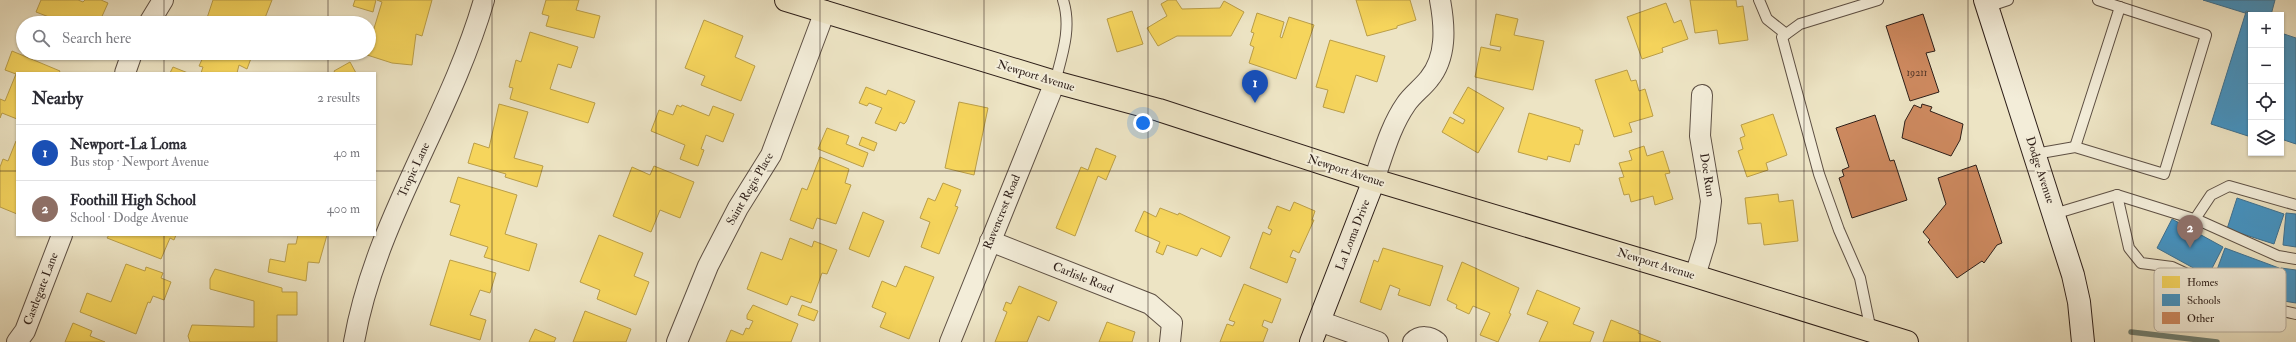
<!DOCTYPE html>
<html lang="en">
<head>
<meta charset="utf-8">
<style>
	:root { --surface:#fff; --page:#f2f2f3; --text:#2b2b33; --muted:#7c7c81; --line:#e1e1e2; --accent:#ea580c }
	body { margin:0; font-family:"IM FELL Double Pica",serif; background:var(--page); color:var(--text) }
	.controls { position:absolute; right:12px; top:12px; display:grid; overflow:hidden; border-radius:0px; box-shadow:0 1px 3px #0004 }
	.controls button { width:36px; height:36px; display:grid; place-items:center; padding:0; border:0; border-bottom:1px solid var(--line); background:var(--surface); color:var(--text); font:20px sans-serif }
	.you { position:absolute; left:1143px; top:123px; width:14px; height:14px; margin:-10px; border:3px solid #fff; border-radius:50%; background:#1a73e8; box-shadow:0 0 0 6px #1a73e833 }
	.badge { display:grid; place-items:center; width:26px; height:26px; border-radius:50%; background:var(--accent); color:#fff; font-size:13px; font-weight:700 }
	.pin { position:absolute; translate:-50% -33px; filter:drop-shadow(0 1px 2px #0008) }
	.pin::after { content:''; position:absolute; top:21px; width:14px; height:12px; background:inherit; clip-path:polygon(0 0,100% 0,50% 100%) }
	.list { margin:0; padding:0; list-style:none }
	h2 { display:flex; justify-content:space-between; align-items:center; height:52px; margin:0; padding:0 16px; font-size:17px }
	h2 small { font-size:13px; font-weight:400; color:var(--muted) }
	.list li { display:grid; grid-template-columns:26px 1fr auto; gap:12px; align-items:center; box-sizing:border-box; height:56px; padding:0 16px; border-top:1px solid var(--line) }
	.list b { display:block; font-size:15px; white-space:nowrap }
	.list p { margin:0; font-size:13px; white-space:nowrap; color:var(--muted) }
	.list em { font-size:13px; font-style:normal; color:var(--muted) }
	.icon { flex:none; width:22px; height:22px; fill:none; stroke:currentColor; stroke-width:2; stroke-linecap:round; stroke-linejoin:round }
	.map { position:relative; flex:none; width:2296px; height:342px; overflow:hidden }
	.search { position:absolute; background:var(--surface); box-shadow:0 1px 3px #0004; left:16px; top:16px; width:360px; height:44px; display:flex; align-items:center; gap:10px; box-sizing:border-box; padding:0 14px; border-radius:22px; color:var(--muted); font-size:15px }
	.panel { position:absolute; background:var(--surface); box-shadow:0 1px 3px #0004; left:16px; top:72px; width:360px; height:164px; border-radius:0px }
	.map>svg:first-child { display:block }
	.homes { fill:#f6d55c; stroke:#ba9e48 }
	.schools { fill:#4393c3; stroke:#3d7090 }
	.lines { fill:none; stroke-linecap:round; stroke-linejoin:round }
	.stream { stroke:#6f7f72; stroke-width:5.5 }
	.building { fill:#cd895f; stroke:#2e1f19 }
	.lane-casing { stroke:#5e5044; stroke-width:12 }
	.street-casing { stroke:#5e5044; stroke-width:22 }
	.secondary-casing { stroke:#2e1f19; stroke-width:24 }
	.primary-casing { stroke:#2e1f19; stroke-width:24 }
	.lane { stroke:#f3edd9; stroke-width:10 }
	.street { stroke:#f3edd9; stroke-width:20 }
	.secondary { stroke:#f3edd9; stroke-width:22 }
	.primary { stroke:#ede4c4; stroke-width:22 }
	.grid { fill:none; stroke:#2e1f19; stroke-width:1; stroke-opacity:0.55 }
	.labels { text-anchor:middle; dominant-baseline:central; stroke-width:4; stroke-linejoin:round; paint-order:stroke }
	.number-label { font-size:10px; fill:#563a2a }
	.street-label { font-size:12px; fill:#2e1f19; stroke:#f3edd9 }
	.key { fill:#f3edd9; stroke:#b8af9f; stroke-width:1 }
	.key-label { font-size:11px; fill:#2e1f19 }
</style>
</head>
<body>
<div class="map">
<svg width="2296" height="342" viewBox="0 0 2296 342">
	<rect width="100%" height="100%" fill="#ede4c4"/>
	<filter id="stains"><feTurbulence type="fractalNoise" baseFrequency=".005" numOctaves="4"/><feColorMatrix values="0 0 0 0 .2 0 0 0 0 .09 0 0 0 0 .02 0 0 0 .5 -.17"/></filter>
	<radialGradient id="worn" r=".72"><stop offset=".6" stop-color="#630" stop-opacity="0"/><stop offset="1" stop-color="#630" stop-opacity=".3"/></radialGradient>
	<g class="homes">
		<path d="M41 0H78L83 2 85 0H101L108 3 99 23H47L49 17 36 12Z"/>
		<path d="M213 0H272L263 23H247L239 20 237 23H219L207 18Z"/>
		<path d="M355 0H376L373 12 353 6Z"/>
		<path d="M377 0H432L422 36 416 34 412 65 392 63 364 54 369 53V37L370 35H372L382 2Z"/>
		<path d="M546 0H579L576 10 600 16 594 38 546 26 549 16 542 14Z"/>
		<path d="M1168 0H1176L1182 9 1220 8 1224 1 1244 12 1231 36H1177L1158 46 1147 28 1167 16 1161 4Z"/>
		<path d="M1356 0H1410L1416 20 1397 26V28L1367 36Z"/>
		<path d="M1690 0H1736L1737 7 1743 6 1748 40 1719 44 1717 30 1695 33Z"/>
		<path d="M1666 3 1674 23 1681 20 1688 39 1662 48 1663 52 1642 59 1627 17Z"/>
		<path d="M1132 11 1143 44 1117 52 1107 19Z"/>
		<path d="M1257 13 1284 22 1280 37 1282 38 1289 17 1314 25 1296 79 1249 63 1254 47 1250 45 1254 33 1251 32Z"/>
		<path d="M1496 14 1518 19 1514 35 1544 41 1533 90 1475 77 1481 47 1500 51 1501 47 1490 45Z"/>
		<path d="M704 20 743 36 735 57 755 66 741 101 701 85 705 76 685 68Z"/>
		<path d="M530 32 578 47 571 68 558 64 550 89 595 103 588 123 510 99 513 88 509 87 516 60 521 62Z"/>
		<path d="M1330 40 1385 56 1377 82 1356 75 1344 113 1323 107 1328 90 1316 87Z"/>
		<path d="M12 51 60 71 59 73H17V119L2 113 0 118V99L5 101 16 74 5 70Z"/>
		<path d="M205 53H253L247 69 239 65 237 73H201L203 67 199 66Z"/>
		<path d="M350 62 356 73H335L334 71Z"/>
		<path d="M173 67 188 73H170Z"/>
		<path d="M1627 70 1631 81 1636 80 1639 91 1645 89 1653 116 1629 123 1632 132 1614 137 1595 80Z"/>
		<path d="M866 87 886 95 888 90 915 101 906 122 904 124 900 122 896 131 875 123 882 108 869 103 867 106 859 103Z"/>
		<path d="M1468 87 1504 108 1478 153 1442 132 1450 117 1463 124 1465 120 1453 113Z"/>
		<path d="M959 102 988 108 974 175 945 168Z"/>
		<path d="M499 104 528 112 514 158 543 166 537 187 505 177 506 174 468 163 474 143 489 148Z"/>
		<path d="M677 105 681 107 682 105 709 116 713 106 734 114 723 142 706 135 701 149 704 150 698 166 680 159 685 145 651 131 659 110 673 115Z"/>
		<path d="M1529 113 1580 128V130H1583L1579 145 1575 144 1570 162 1548 156 1547 160 1518 152Z"/>
		<path d="M1773 114 1787 155 1766 163 1768 170 1747 177 1738 151 1743 149 1740 138 1745 136 1741 125Z"/>
		<path d="M827 128 849 136 846 144 868 153 863 167 818 149Z"/>
		<path d="M862 137 877 143 874 151 859 145Z"/>
		<path d="M16 141H17V214L0 207V167L3 159 8 161Z"/>
		<path d="M1644 146 1647 156 1663 151 1670 173 1665 174 1673 199 1655 205 1653 196 1631 202 1629 194 1624 195 1619 178 1624 177 1619 163 1632 160 1629 151Z"/>
		<path d="M1096 148 1116 156 1106 180 1098 176 1075 236 1056 228 1081 167 1088 170Z"/>
		<path d="M820 157 849 169 845 183 851 185 836 224 817 218 813 229 790 220 802 188 807 190Z"/>
		<path d="M654 166 694 182 680 218 660 210 651 232 613 216 632 167 650 175Z"/>
		<path d="M458 177 517 195 505 234 537 244 529 271 484 257 488 247 450 235 460 205 450 202Z"/>
		<path d="M943 183 961 190 955 206 958 207 939 254 921 247 930 222 920 218 928 198 935 201Z"/>
		<path d="M1778 194 1779 202 1793 200 1798 241 1764 245 1761 223 1748 224 1745 198Z"/>
		<path d="M1294 202 1315 211 1312 220H1314L1299 253 1293 250 1290 257 1296 259 1287 283 1250 268 1263 232 1270 235 1272 230 1268 228 1277 206 1290 211Z"/>
		<path d="M1160 208 1178 215 1179 213 1230 237 1221 257 1201 248 1197 256 1167 245 1163 255 1156 252 1160 242 1135 231 1144 211 1156 217Z"/>
		<path d="M863 212 884 221 869 257 849 249Z"/>
		<path d="M109 235H176L174 240 170 238 161 259 107 238Z"/>
		<path d="M298 235H327L319 263 308 262 306 281 268 272 270 259 285 262 288 244H296Z"/>
		<path d="M599 235 643 253 634 276 649 282 636 315 597 299 600 290 580 282Z"/>
		<path d="M790 238 812 247 814 241 837 250 827 274 822 273 811 303 791 296 787 305 747 289 761 252 782 260Z"/>
		<path d="M1383 248 1443 266 1430 306 1398 295 1400 289 1390 285 1381 310 1360 302 1374 260 1378 262Z"/>
		<path d="M450 260 496 273 490 293 480 290 470 315 486 320 480 340 430 325Z"/>
		<path d="M1462 262 1519 288 1509 313 1511 314 1498 342 1480 335 1490 313 1473 306 1469 314 1456 308 1457 305 1447 300Z"/>
		<path d="M126 264 145 271 146 267 163 273 161 278 171 282 164 300 153 296 150 303 148 302 136 334 80 312 87 293 111 302Z"/>
		<path d="M905 266 934 277 909 339 880 327 886 313 872 307 882 281 896 287Z"/>
		<path d="M215 269 282 288V292H297V315H277V342H190L188 336 192 325 254 327V301L210 289V279Z"/>
		<path d="M1244 284 1281 299 1272 323 1264 320 1262 326 1268 329 1263 342H1220L1227 324 1233 326 1235 322 1229 320Z"/>
		<path d="M1019 286 1057 302 1049 321 1038 316 1027 342H995L1007 312 1003 310 1006 302 1011 304Z"/>
		<path d="M1537 290 1580 308 1573 324 1594 332 1590 342H1539L1548 322 1527 314Z"/>
		<path d="M753 305 798 324 791 342H726L731 330 743 335 746 328 749 329 753 321 747 319V315Z"/>
		<path d="M802 305 818 311 814 321 798 315Z"/>
		<path d="M585 311 631 329 626 342H573Z"/>
		<path d="M1611 320 1639 331 1638 333 1661 342H1603Z"/>
		<path d="M1107 322 1135 332 1132 342H1099Z"/>
		<path d="M73 323 92 331 90 336 105 342H65Z"/>
		<path d="M535 329 556 338 554 342H529Z"/>
	</g>
	<g class="schools">
		<path d="M2203 0H2275L2271 15H2259L2246 11 2245 13Z"/>
		<path d="M2246 12 2257 15H2251V137L2211 124Z"/>
		<path d="M2281 33 2296 38V144L2281 139Z"/>
		<path d="M2237 198 2284 214 2274 244 2227 229Z"/>
		<path d="M2286 213 2296 214V247L2283 245Z"/>
		<path d="M2172 219 2223 247 2208 276 2157 248Z"/>
		<path d="M2225 248 2279 268 2269 298 2214 278Z"/>
		<path d="M2281 268 2296 270V303L2277 300Z"/>
	</g>
	<g class="lines">
		<path class="stream" d="M2131 332 2217 342"/>
	</g>
	<g class="building">
		<path d="M1923 14 1935 51 1926 53 1939 92 1910 101 1886 26Z"/>
		<path d="M1922 104 1932 107 1930 111 1963 124 1960 140 1951 156 1902 138 1905 121 1914 105 1921 108Z"/>
		<path d="M1875 115 1890 161 1894 160 1907 200 1852 218 1839 178 1844 176 1842 170 1849 167 1836 128Z"/>
		<path d="M1976 165 2002 243 1997 245 1984 263 1982 261 1957 278 1928 242 1930 240 1923 232 1946 204 1938 178Z"/>
	</g>
	<g class="lines">
		<defs>
			<g id="lane">
				<path d="M1759 0 1767 19 1786 34"/>
				<path d="M1987 7 2008 0"/>
				<path d="M1055 82C1062 55 1072 28 1063 0"/>
				<path d="M2075 147 2120 7"/>
				<path d="M2035 154 2075 147 2164 174 2206 35 2098 0"/>
				<path d="M2117 195 2129 248 2141 263 2172 267 2252 304 2296 314"/>
				<path d="M2054 214 2117 195 2200 221 2278 256 2296 259"/>
				<path d="M2195 219 2211 195 2229 186 2296 205"/>
				<path d="M1871 331 1860 278 1839 230 1819 174 1782 37 1800 24 1878 0"/>
			</g>
			<g id="street">
				<path d="M149 23 163 0"/>
				<path d="M125 73 132 53"/>
				<path d="M1374 180C1383 155 1390 127 1406 104 1412 95 1422 88 1429 79 1447 57 1445 27 1440 0"/>
				<path d="M990 241 1150 304 1172 323 1170 342"/>
				<path d="M1695 276 1706 240 1711 201 1700 136 1702 95"/>
				<path d="M1319 321 1378 342"/>
				<path d="M17 342 25 331 62 235"/>
				<path d="M354 342C375 221 450 118 484 0"/>
				<path d="M677 342 708 266 738 208 771 155 825 11"/>
				<path d="M950 342 1055 82"/>
				<path d="M1413 342C1420 335 1430 336 1437 342"/>
			</g>
			<g id="secondary">
				<path d="M1985 0 2073 275 2079 302 2083 342"/>
				<path d="M1311 342 1374 180"/>
			</g>
			<path id="primary" d="M786 0 1055 82 1159 110 1374 180 1695 276 1907 342"/>
		</defs>
		<use href="#lane" class="lane-casing"/>
		<use href="#street" class="street-casing"/>
		<use href="#secondary" class="secondary-casing"/>
		<use href="#primary" class="primary-casing"/>
		<use href="#lane" class="lane"/>
		<use href="#street" class="street"/>
		<use href="#secondary" class="secondary"/>
		<use href="#primary" class="primary"/>
	</g>
	<path class="grid" d="M164 0V23M328 0V23M492 0V342M656 0V342M820 0V342M984 0V342M1148 0V342M1312 0V342M1476 0V342M1640 0V342M1804 0V342M1968 0V342M2132 0V342M164 53V73M328 53V73M0 171H17M375 171H2296M164 235V342M328 235V342"/>
	<g class="labels">
		<g class="number-label">
			<text x="1917" y="73">19211</text>
		</g>
		<g class="street-label">
			<text transform="translate(1036 76) rotate(17)">Newport Avenue</text>
			<text transform="translate(414 170) rotate(-65)">Tropic Lane</text>
			<text transform="translate(2040 170) rotate(72)">Dodge Avenue</text>
			<text transform="translate(1346 171) rotate(18)">Newport Avenue</text>
			<text transform="translate(1707 175) rotate(81)">Doe Run</text>
			<text transform="translate(750 189) rotate(-60)">Saint Regis Place</text>
			<text transform="translate(1002 212) rotate(-68)">Ravencrest Road</text>
			<text transform="translate(1353 235) rotate(-69)">La Loma Drive</text>
			<text transform="translate(1656 264) rotate(17)">Newport Avenue</text>
			<text transform="translate(1083 278) rotate(22)">Carlisle Road</text>
			<text transform="translate(41 289) rotate(-69)">Castlegate Lane</text>
		</g>
	</g>
	<rect x="2154" y="268" width="132" height="64" rx="6" class="key"/>
	<rect x="2162" y="276" width="18" height="12" fill="#f6d55c"/>
	<rect x="2162" y="294" width="18" height="12" fill="#4393c3"/>
	<rect x="2162" y="312" width="18" height="12" fill="#cd895f"/>
	<g class="key-label">
		<text x="2187" y="286">Homes</text>
		<text x="2187" y="304">Schools</text>
		<text x="2187" y="322">Other</text>
	</g>
	<rect width="100%" height="100%" filter="url(#stains)"/>
	<rect width="100%" height="100%" fill="url(#worn)"/>
</svg>
<div class="controls">
<button>+</button>
<button>−</button>
<button><svg class="icon" aria-label="locate" viewBox="0 0 24 24"><circle cx="12" cy="12" r="6"/><path d="M12 2v4M12 18v4M2 12h4M18 12h4"/></svg></button>
<button><svg class="icon" aria-label="layers" viewBox="0 0 24 24"><path d="M12 4l9 5-9 5-9-5zM3 14l9 5 9-5"/></svg></button>
</div>
<div class="you"></div>
<div class="pin badge" style="left:1255px;top:103px;background:#1a4fb4">1</div>
<div class="pin badge" style="left:2190px;top:248px;background:#8d6e63">2</div>
<div class="search"><svg class="icon" aria-label="search" viewBox="0 0 24 24"><circle cx="10" cy="10" r="6"/><path d="M15 15l6 6"/></svg>Search here</div>
<section class="panel">
<h2>Nearby<small>2 results</small></h2>
<ul class="list">
<li><span class="badge" style="background:#1a4fb4">1</span><div><b>Newport-La Loma</b><p>Bus stop · Newport Avenue</p></div><em>40 m</em></li>
<li><span class="badge" style="background:#8d6e63">2</span><div><b>Foothill High School</b><p>School · Dodge Avenue</p></div><em>400 m</em></li>
</ul>
</section>
</div>
</body>
</html>
